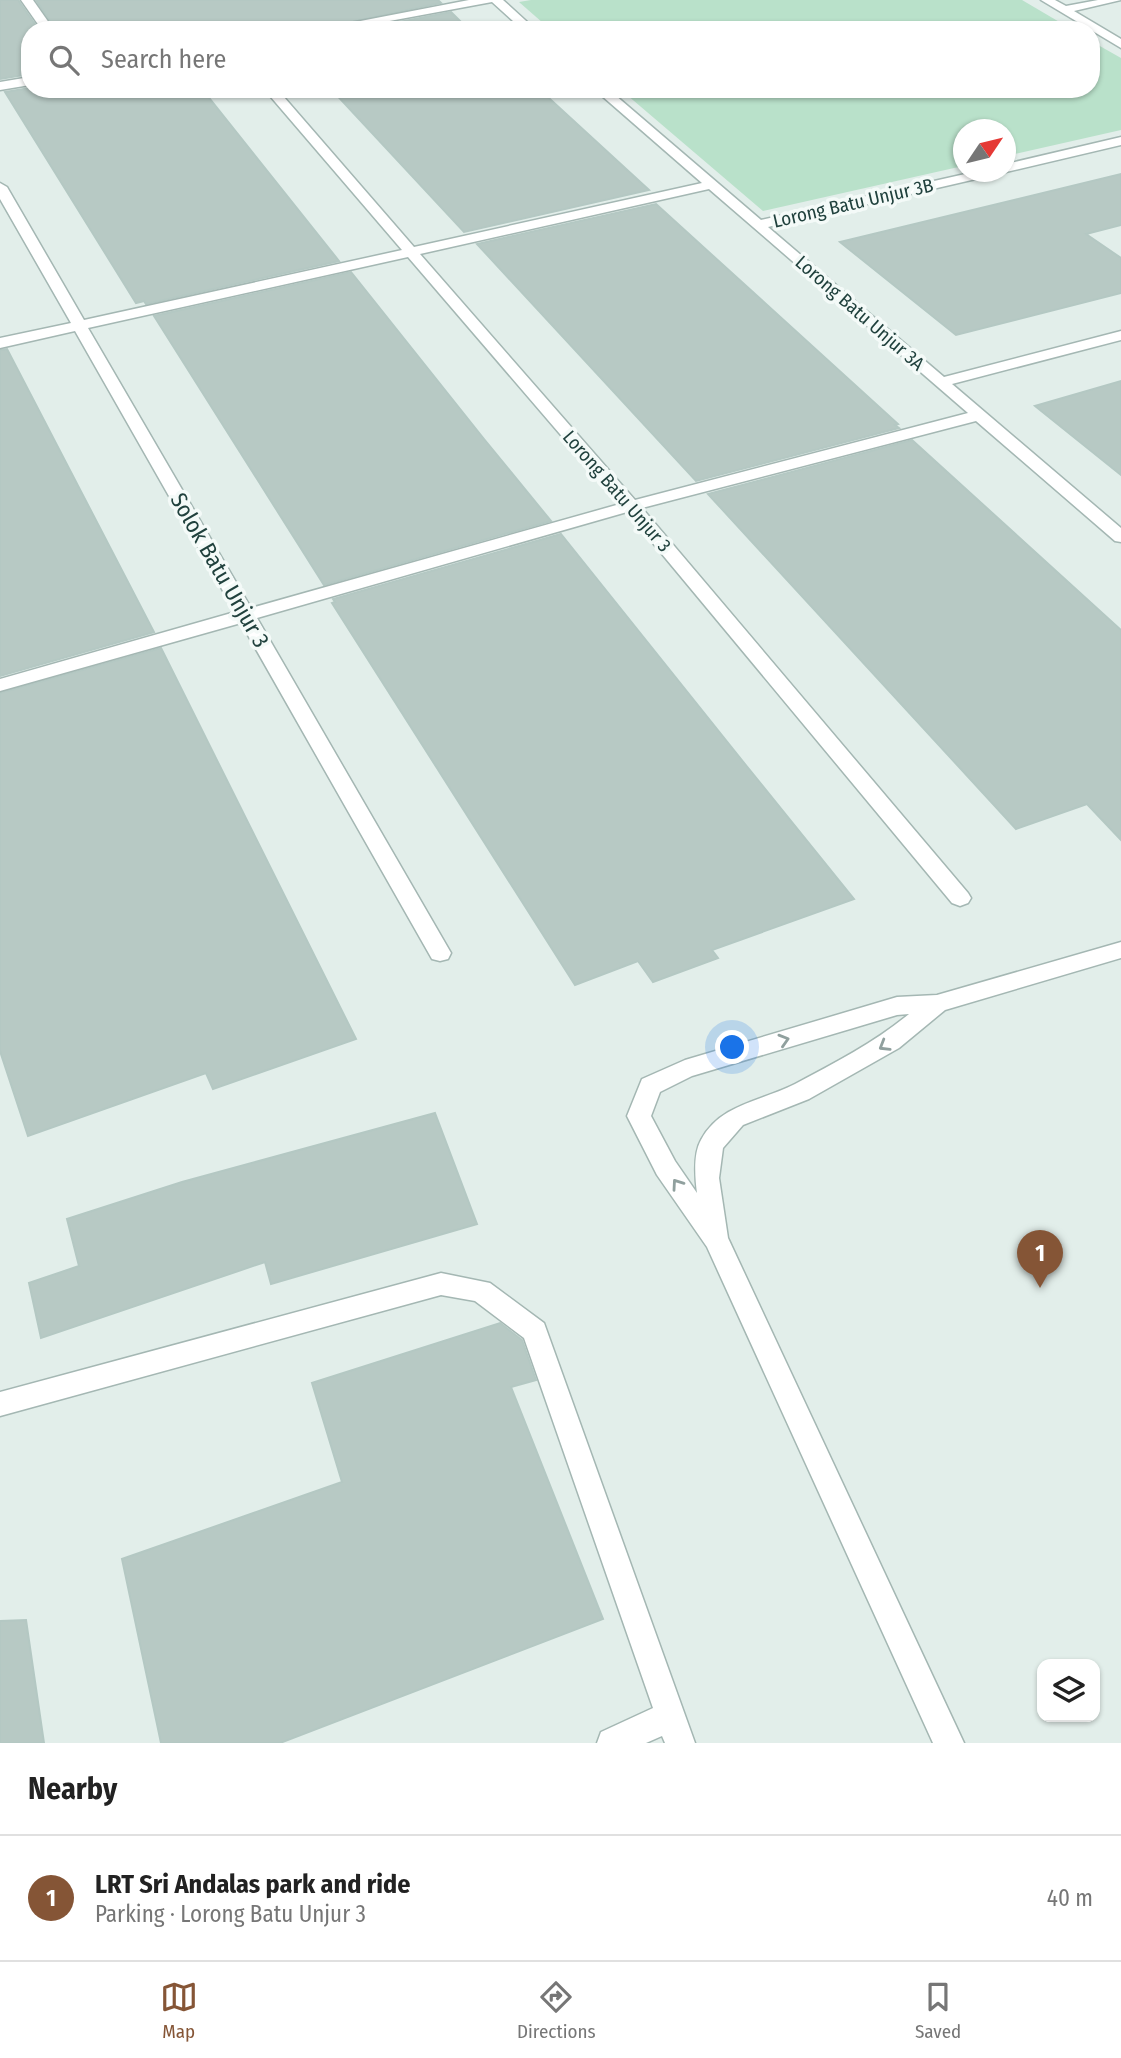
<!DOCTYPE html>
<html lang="en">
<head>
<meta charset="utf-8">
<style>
	:root { --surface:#fff; --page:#f2f2f2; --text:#222; --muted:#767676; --line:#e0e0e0; --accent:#855536 }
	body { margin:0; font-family:"Fira Sans Condensed",sans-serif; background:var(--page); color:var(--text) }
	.controls { position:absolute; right:21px; bottom:21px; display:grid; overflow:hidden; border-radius:14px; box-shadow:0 2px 5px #0004 }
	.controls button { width:63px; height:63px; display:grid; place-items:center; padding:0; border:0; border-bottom:2px solid var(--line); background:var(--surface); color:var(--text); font:35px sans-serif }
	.compass { position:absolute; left:953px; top:119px; width:63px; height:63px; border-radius:50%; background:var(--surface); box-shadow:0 2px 5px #0004; rotate:55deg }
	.you { position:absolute; left:733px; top:1048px; width:24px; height:24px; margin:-18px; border:5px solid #fff; border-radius:50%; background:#1a73e8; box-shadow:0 0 0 10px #1a73e833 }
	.badge { display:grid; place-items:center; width:46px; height:46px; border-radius:50%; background:var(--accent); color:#fff; font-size:23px; font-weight:700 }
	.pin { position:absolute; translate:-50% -58px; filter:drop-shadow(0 2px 4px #0008) }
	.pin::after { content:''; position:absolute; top:37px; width:24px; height:21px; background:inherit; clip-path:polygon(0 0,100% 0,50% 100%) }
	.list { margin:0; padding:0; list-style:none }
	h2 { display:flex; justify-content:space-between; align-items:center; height:91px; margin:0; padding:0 28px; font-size:30px }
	h2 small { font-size:23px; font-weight:400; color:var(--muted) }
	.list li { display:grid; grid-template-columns:46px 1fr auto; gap:21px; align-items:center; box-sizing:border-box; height:126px; padding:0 28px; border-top:2px solid var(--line) }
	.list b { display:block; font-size:26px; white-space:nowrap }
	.list p { margin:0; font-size:23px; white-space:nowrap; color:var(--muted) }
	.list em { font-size:23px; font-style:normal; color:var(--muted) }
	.icon { flex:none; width:38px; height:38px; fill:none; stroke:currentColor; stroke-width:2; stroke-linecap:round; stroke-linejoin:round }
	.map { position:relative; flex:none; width:1121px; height:1743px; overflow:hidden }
	.search { position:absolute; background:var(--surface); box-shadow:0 2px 5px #0004; left:21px; right:21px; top:21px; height:77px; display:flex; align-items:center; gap:18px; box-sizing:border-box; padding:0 24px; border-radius:28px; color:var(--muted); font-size:26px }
	.sheet { height:217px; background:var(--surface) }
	nav { display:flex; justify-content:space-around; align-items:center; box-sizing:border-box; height:98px; border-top:2px solid var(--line); background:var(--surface); font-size:19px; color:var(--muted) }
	nav a { display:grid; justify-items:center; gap:4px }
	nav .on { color:var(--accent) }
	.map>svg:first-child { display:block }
	.green { fill:#b9e1ca }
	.building { fill:#b7c9c4; stroke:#b4c8c3; stroke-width:2 }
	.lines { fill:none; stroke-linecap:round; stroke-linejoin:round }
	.minor-casing { stroke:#a4b7b3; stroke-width:3 }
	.minor { fill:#fff; fill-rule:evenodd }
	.oneway { stroke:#90a09e }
	.labels { text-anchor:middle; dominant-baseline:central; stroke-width:7; stroke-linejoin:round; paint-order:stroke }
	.far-street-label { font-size:19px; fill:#20413d; stroke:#f4faf8 }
	.street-label { font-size:23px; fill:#20413d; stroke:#f4faf8 }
</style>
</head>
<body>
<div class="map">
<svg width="1121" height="1743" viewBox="0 0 1121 1743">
	<rect width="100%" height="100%" fill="#e2eeea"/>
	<g class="green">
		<path d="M531 0H1022L1073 30H551L519 2Z"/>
		<path d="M1091 41 1121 58V130L1006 156V130H964L963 166 763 211 620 89H1091Z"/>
	</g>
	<g class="building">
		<path d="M0 0H18L39 30H30V74L0 79Z"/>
		<path d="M36 0H438L441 3 312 30H56Z"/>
		<path d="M451 12 469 30H357Z"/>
		<path d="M30 88 202 89 339 261 146 304 144 301 136 303 5 92Z"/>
		<path d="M331 89H539L649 190 464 232Z"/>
		<path d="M1121 174V225L1086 234 1121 258V293L956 335 840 242Z"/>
		<path d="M656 204 898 424 895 425 899 428 696 481 477 244Z"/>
		<path d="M351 272 484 439 551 521 324 585 154 316Z"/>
		<path d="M7 349 154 632 0 676V350Z"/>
		<path d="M1121 381V475L1035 406Z"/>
		<path d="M912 440 1121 630V840L1087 804 1016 829 708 494Z"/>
		<path d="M561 534 745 764 854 899 712 950 718 958 653 982 638 961 575 985 332 603 335 602 333 599Z"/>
		<path d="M161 648 356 1039 213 1089 206 1073 28 1136 0 1051V693Z"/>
		<path d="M435 1113 477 1224 271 1284 265 1262 41 1338 29 1283 79 1266 67 1219 182 1182Z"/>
		<path d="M500 1323 522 1340 536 1380 511 1387 603 1619 280 1743H161L122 1559 342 1482 312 1383Z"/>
		<path d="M26 1620 44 1743H0V1621Z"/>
	</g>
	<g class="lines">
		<defs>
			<g id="minor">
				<path d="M21 0H33L54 30H42Z"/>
				<path d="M469 0H503L536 30H523L492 2 341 30H314Z"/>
				<path d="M1041 0H1055L1066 6 1098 0H1121L1074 11 1121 39V48Z"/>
				<path d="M30 77V85L0 90V82Z"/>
				<path d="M264 89H277L414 247 702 183 594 89H608L761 220 974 172H995L989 176 768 227 944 377 1121 331V340L952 384 1121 528V542L1115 541 976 421 642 508 968 893 971 898 968 903 960 906 952 903 627 512 257 618 451 953 448 959 440 961 432 959 241 623 0 691V679L235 612 75 331 0 348V338L71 323 0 199V183L7 187 84 320 402 250ZM709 189 968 413 635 500 420 254ZM408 257 620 504 251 608 88 328Z"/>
				<path d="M1121 137V145L1006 172H1004L1006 164Z"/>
				<path d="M1121 942V958L945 1010 899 1048 809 1099 743 1125 723 1148 719 1178 728 1238 964 1743H933L707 1247 657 1175 627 1116 642 1079 685 1060 897 997 937 995ZM909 1014C875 1042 835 1063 795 1084 762 1101 720 1104 701 1140 693 1154 695 1177 697 1193L675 1161 651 1116 660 1092 692 1076 897 1015Z"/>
				<path d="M441 1273 490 1283 544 1323 695 1743H665L662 1736 646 1743H597L601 1732 653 1708 524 1338 475 1301 441 1295 0 1416V1392Z"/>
			</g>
		</defs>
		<use href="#minor" class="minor-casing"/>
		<use href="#minor" class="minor"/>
	</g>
	<defs><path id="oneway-chevron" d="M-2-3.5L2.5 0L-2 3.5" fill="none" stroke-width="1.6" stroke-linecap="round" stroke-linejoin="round" transform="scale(1.75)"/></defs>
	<g class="oneway">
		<use href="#oneway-chevron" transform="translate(784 1040) rotate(-17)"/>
		<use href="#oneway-chevron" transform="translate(884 1046) rotate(149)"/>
		<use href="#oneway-chevron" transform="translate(677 1184) rotate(-125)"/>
	</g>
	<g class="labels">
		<g class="far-street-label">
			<text transform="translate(853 203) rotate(-13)">Lorong Batu Unjur 3B</text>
			<text transform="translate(860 313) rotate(41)">Lorong Batu Unjur 3A</text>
			<text transform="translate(617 491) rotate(49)">Lorong Batu Unjur 3</text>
		</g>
		<g class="street-label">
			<text transform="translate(220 570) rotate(60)">Solok Batu Unjur 3</text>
		</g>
	</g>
</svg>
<div class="controls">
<button><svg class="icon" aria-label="layers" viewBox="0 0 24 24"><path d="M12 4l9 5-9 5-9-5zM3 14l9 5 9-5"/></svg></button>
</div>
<svg class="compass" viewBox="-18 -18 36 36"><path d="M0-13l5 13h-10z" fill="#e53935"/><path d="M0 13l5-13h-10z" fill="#767676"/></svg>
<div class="you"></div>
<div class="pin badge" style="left:1040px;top:1288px">1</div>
<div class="search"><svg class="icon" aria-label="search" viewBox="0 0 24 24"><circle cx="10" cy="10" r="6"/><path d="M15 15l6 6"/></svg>Search here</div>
</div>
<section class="sheet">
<h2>Nearby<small></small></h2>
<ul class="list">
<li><span class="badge">1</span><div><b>LRT Sri Andalas park and ride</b><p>Parking · Lorong Batu Unjur 3</p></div><em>40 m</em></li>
</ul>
</section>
<nav>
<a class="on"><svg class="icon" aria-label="map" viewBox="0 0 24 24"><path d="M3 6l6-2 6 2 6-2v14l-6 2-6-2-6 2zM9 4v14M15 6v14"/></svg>Map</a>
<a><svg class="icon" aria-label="directions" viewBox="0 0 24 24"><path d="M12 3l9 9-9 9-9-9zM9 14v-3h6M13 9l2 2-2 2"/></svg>Directions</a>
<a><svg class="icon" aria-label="saved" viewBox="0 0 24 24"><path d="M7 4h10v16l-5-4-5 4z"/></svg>Saved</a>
</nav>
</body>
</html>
